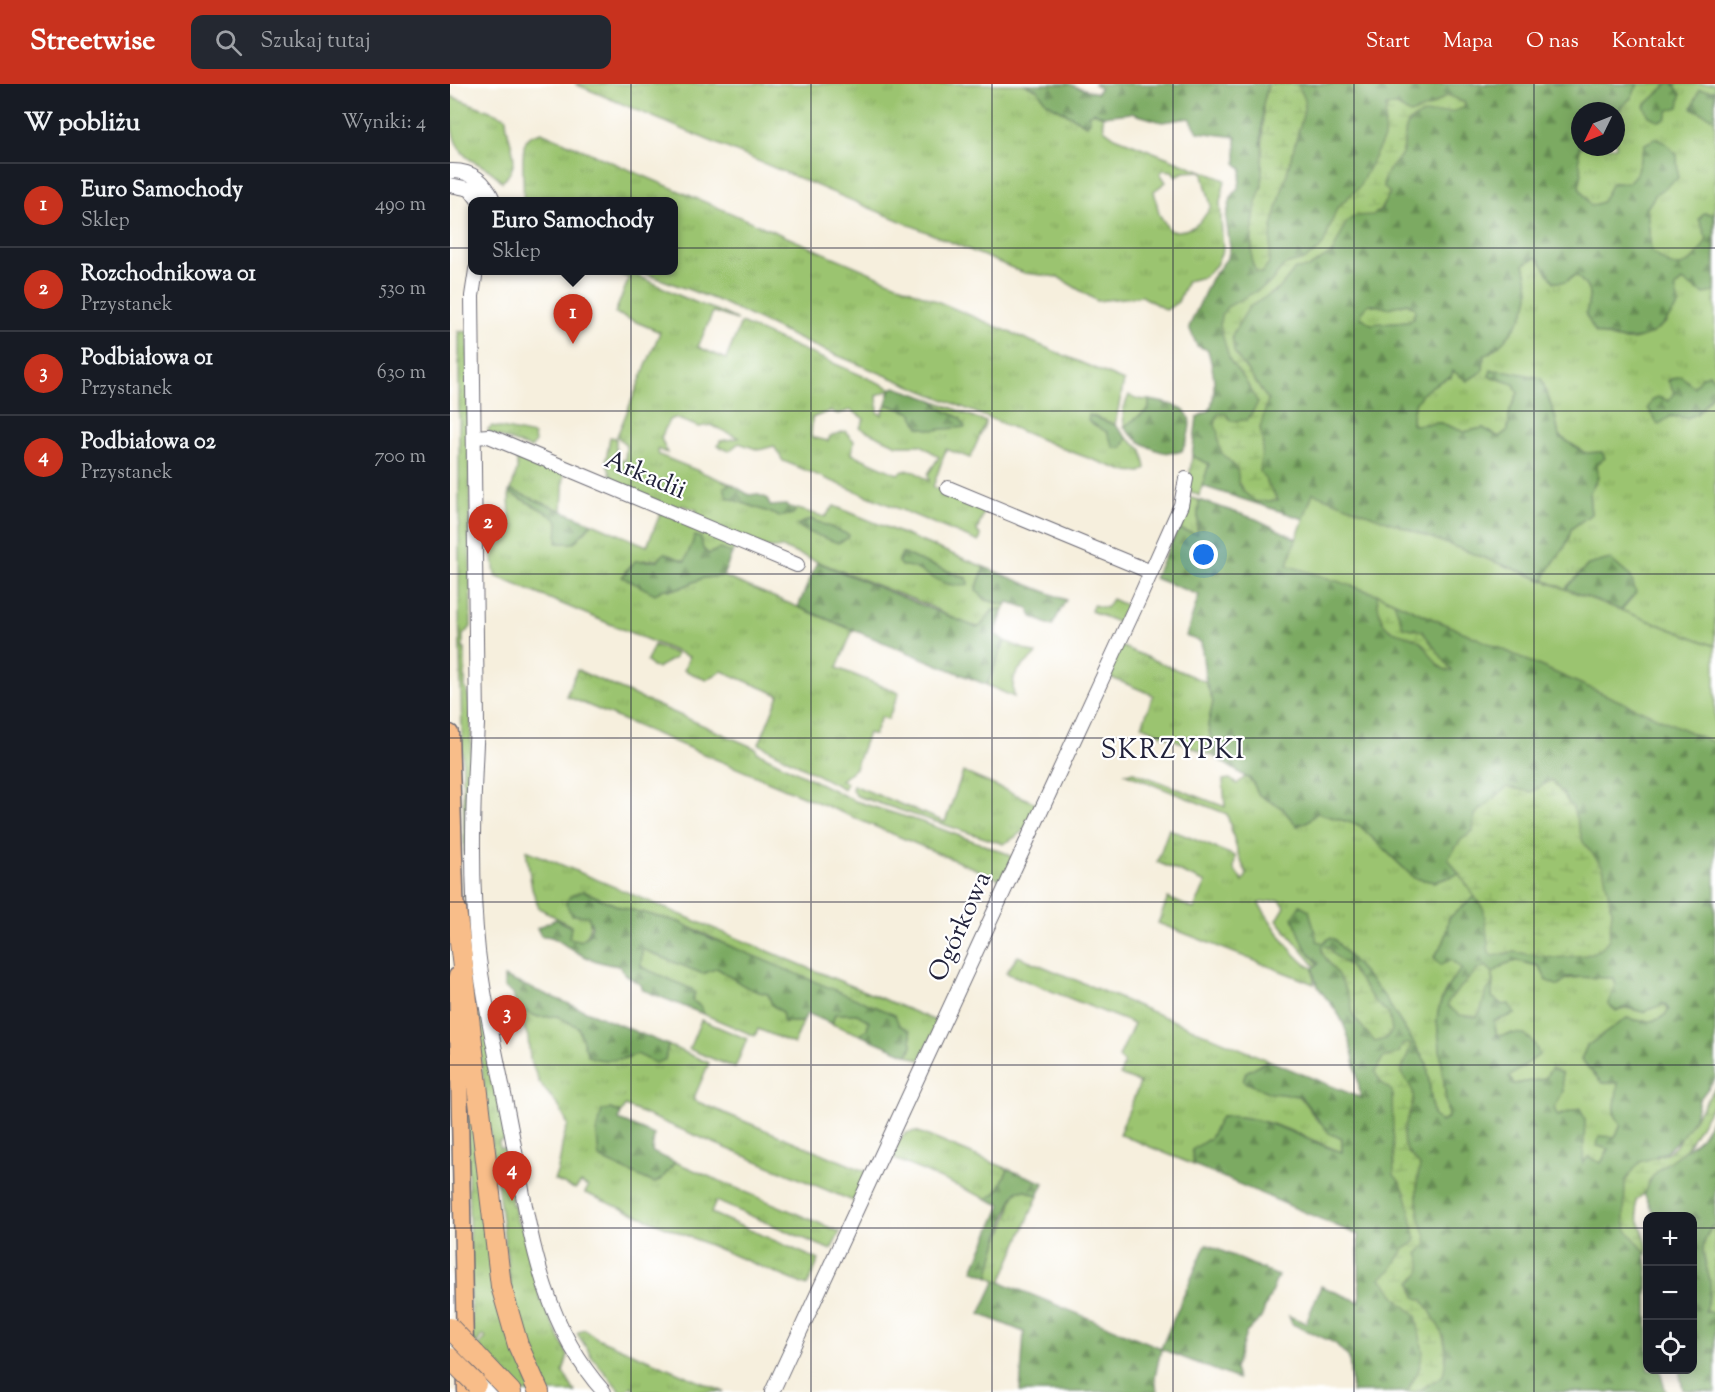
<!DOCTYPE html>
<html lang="pl">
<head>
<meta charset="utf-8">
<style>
	:root { --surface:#171b24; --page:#242831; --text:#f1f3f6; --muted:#9ea1a6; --line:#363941; --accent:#c8321e }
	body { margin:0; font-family:"Sorts Mill Goudy",serif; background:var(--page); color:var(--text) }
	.controls { position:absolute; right:18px; bottom:18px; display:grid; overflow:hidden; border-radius:12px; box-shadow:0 3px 15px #0003 }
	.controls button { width:54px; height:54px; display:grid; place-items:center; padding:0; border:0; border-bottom:2px solid var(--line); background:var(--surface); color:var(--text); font:30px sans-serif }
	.compass { position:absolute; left:1121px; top:18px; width:54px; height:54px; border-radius:50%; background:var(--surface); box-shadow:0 3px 15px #0003; rotate:227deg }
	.you { position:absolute; left:754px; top:471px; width:21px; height:21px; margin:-15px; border:4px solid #fff; border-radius:50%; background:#1a73e8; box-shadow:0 0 0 9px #1a73e833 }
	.badge { display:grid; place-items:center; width:39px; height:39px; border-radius:50%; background:var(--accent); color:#fff; font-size:20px; font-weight:700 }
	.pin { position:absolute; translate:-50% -50px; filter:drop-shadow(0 2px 3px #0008) }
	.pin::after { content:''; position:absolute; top:32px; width:21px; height:18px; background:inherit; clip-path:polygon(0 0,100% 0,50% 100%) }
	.popup { position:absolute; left:18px; top:113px; width:210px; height:78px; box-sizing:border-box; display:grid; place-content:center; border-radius:12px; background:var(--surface); filter:drop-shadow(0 2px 4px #0005); font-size:20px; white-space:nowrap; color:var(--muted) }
	.popup b { font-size:22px; color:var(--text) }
	.popup::after { content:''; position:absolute; left:50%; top:100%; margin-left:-12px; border:12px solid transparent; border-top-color:var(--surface) }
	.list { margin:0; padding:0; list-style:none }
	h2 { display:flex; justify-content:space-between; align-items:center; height:78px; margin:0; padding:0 24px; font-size:26px }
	h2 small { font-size:20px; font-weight:400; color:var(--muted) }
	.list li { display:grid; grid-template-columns:39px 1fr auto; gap:18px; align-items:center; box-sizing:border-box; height:84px; padding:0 24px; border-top:2px solid var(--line) }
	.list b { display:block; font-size:22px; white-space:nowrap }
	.list p { margin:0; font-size:20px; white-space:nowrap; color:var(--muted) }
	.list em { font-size:20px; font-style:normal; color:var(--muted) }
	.icon { flex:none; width:33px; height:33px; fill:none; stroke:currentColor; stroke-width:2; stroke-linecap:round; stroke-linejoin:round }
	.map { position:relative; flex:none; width:1265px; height:1308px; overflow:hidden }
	header { display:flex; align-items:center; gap:36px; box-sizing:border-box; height:84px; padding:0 30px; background:var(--accent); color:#fff }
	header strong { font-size:28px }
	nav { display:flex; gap:33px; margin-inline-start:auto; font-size:21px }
	.search { width:420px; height:54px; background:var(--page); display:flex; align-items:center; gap:15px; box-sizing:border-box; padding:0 21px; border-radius:12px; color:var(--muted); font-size:22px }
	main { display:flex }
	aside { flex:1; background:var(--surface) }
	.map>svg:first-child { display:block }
	.grass { fill:url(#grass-tufts); stroke:#5e7355; stroke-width:1.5; fill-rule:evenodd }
	.forest { fill:url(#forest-firs); stroke:#4f664e; stroke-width:1.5; fill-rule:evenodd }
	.wetland { fill:url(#wetland-marsh); stroke:#5e7355; stroke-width:1.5 }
	.garden { fill:#9bc46f; stroke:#5e7355; stroke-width:1.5 }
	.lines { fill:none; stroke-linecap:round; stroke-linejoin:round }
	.minor-casing { stroke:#6c6a74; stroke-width:16 }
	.major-casing { stroke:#6c6a74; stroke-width:19 }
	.highway-casing { stroke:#6c6a74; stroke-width:22 }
	.minor { stroke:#fff; stroke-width:14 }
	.major { stroke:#f8bd89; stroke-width:16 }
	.highway { stroke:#f8bd89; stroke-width:20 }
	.highway-bridge-casing { stroke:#6c6a74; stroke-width:22; stroke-linecap:butt }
	.highway-bridge { stroke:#f8bd89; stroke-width:20 }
	.grid { fill:none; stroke:#22223b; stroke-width:1.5; stroke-opacity:0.55 }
	.labels { text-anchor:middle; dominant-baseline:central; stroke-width:4.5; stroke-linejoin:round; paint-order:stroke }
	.street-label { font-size:26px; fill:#22223b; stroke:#fff }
	.neighbourhood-label { font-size:27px; letter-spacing:1.5px; fill:#22223b; stroke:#fff }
</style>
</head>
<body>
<header>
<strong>Streetwise</strong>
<div class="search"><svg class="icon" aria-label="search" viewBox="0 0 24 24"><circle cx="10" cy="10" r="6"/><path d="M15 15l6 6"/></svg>Szukaj tutaj</div>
<nav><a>Start</a><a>Mapa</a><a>O nas</a><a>Kontakt</a></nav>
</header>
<main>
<aside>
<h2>W pobliżu<small>Wyniki: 4</small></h2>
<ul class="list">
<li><span class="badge">1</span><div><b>Euro Samochody</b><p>Sklep</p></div><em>490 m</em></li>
<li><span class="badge">2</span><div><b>Rozchodnikowa 01</b><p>Przystanek</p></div><em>530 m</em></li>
<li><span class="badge">3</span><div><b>Podbiałowa 01</b><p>Przystanek</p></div><em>630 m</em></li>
<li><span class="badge">4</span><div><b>Podbiałowa 02</b><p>Przystanek</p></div><em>700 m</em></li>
</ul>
</aside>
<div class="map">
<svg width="1265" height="1308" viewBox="0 0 1265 1308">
	<defs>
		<pattern id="grass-tufts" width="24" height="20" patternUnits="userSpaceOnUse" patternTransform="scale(1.5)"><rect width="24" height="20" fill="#9bc46f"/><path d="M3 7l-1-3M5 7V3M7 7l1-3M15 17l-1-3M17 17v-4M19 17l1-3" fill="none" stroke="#85a861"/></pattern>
		<pattern id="forest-firs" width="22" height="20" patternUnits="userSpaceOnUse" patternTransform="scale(1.5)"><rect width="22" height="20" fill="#7caa62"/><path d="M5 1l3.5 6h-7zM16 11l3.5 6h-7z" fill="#658a52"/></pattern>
		<pattern id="wetland-marsh" width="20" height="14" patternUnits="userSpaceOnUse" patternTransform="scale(1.5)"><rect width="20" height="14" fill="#9bc46f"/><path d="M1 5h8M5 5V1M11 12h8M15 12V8" fill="none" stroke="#85a861"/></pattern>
	</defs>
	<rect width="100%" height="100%" fill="#fff"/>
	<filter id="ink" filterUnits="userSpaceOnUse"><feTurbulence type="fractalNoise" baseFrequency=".0167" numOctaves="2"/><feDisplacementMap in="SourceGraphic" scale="12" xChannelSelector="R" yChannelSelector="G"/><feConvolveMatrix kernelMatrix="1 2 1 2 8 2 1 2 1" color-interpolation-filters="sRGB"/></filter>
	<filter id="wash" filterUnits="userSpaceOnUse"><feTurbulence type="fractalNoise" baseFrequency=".008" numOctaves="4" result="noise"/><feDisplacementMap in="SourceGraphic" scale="24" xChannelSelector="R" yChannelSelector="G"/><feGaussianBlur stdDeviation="1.35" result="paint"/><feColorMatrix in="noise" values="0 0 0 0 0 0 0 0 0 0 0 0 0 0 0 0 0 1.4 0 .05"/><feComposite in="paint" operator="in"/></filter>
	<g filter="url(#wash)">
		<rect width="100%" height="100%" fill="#f6efdd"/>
		<g class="grass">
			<path d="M125 0H574L587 5 596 18 636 41 638 31 644 28 653 32 654 45 665 53 775 96 770 118 773 166 766 181 754 193 737 197 728 218 716 226 692 212 647 217 608 193 574 189ZM714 86 722 87 726 92 734 88 752 87 761 122C751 140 742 148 720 147L709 130 704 107 716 98 710 89Z"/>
			<path d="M1058 0H1265V298L1259 290 1244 303 1231 292 1218 296 1224 308 1219 317 1198 324 1204 332C1242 332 1239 340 1265 307V562L1171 526 1185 509 1138 481 1115 505 1094 496C1101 475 1117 469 1121 445L1141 430 1139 410 1148 393 1147 379 1152 368 1135 369 1109 352 1105 332 1091 294 1039 292 1064 300 1068 309 1060 326 1058 346 1049 353 1033 344 1014 348 991 339 963 341C957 316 980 300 1001 293L1003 287 1008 288 1034 272 1079 208 1074 180 1081 175ZM1130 27H1166V63H1130ZM1126 191 1217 238C1186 260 1182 260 1146 249L1136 231C1140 210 1143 207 1126 191Z"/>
			<path d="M0 12 56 33C56 60 76 76 52 98 43 87 33 82 21 76 0 63 0 36 0 12Z"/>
			<path d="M91 48 674 297 665 341 640 331 672 364 677 354 692 366 696 384 691 388 674 387 619 367 357 259 269 217 189 187 224 186V118L73 117C75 104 69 61 78 54 81 51 87 50 91 48Z"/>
			<path d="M161 187C187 187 211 204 235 214 253 222 270 226 287 236L263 228 248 263 276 275 291 239 443 305 427 311 428 329 432 331 436 320 462 329 469 343 484 346 510 334 493 326 483 316 536 338 520 374 496 365 483 403 535 425 527 447 531 452 529 458 333 377 324 362 309 366 289 359 279 367 268 362 270 357 289 354 261 341 249 343 225 334 219 336 211 354 217 369 207 365 209 371 281 400 274 403 322 428 345 427 341 423 375 433 384 422 534 483 526 506 536 516 556 521 554 525 543 526 530 543C510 541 494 528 475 520 428 501 380 483 333 464H316L244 433 247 426 232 421 228 425 164 401 156 376 160 353 166 354V375L175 377 176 361 167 352 210 248 165 229 179 194ZM401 326 414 335 410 344 447 361H471L489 373 478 390 479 397C465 390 464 381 447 390L402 370 404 357 395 347 380 352 378 357 361 353 362 334 380 327 388 330ZM452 470 517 494 518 501C492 495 467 493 452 470Z"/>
			<path d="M957 219 965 224 964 234 958 237 920 240 911 233 912 227 919 220 938 224Z"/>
			<path d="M9 247 18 248 21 543 13 551V565H15V605L17 606 21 627 22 853 57 1055 49 1057 50 1064H57L58 1071 62 1121H64L67 1137 74 1146 90 1214 118 1271 113 1288 125 1308H98L85 1284 63 1218 17 872 9 523Z"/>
			<path d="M679 311 685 315 699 316V325L674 343 673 326Z"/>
			<path d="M42 342 84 351 85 359 81 364 39 349 38 345Z"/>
			<path d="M67 370 114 389 112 427 61 406 67 386Z"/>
			<path d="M742 372 759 380 749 412 738 406Z"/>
			<path d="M59 408C74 418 98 427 108 437V459L135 448 142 439 197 462 211 428 286 459 282 469 269 465 259 470 253 465C247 469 239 476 232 477 208 480 195 467 175 487L219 506 228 505 253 494 273 492 403 546 387 584 449 609 438 635 431 633 424 651 418 649 405 684 391 696 397 699 394 705 309 660 329 611 272 587 256 596 234 586 239 573 45 492 40 446 48 447 54 443 43 429 48 428 60 436Z"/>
			<path d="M737 413 749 416 747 451 728 445Z"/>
			<path d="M662 515 682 524 674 541 641 527 643 521 656 524Z"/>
			<path d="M555 557 586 570C570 587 560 585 564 613L537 601Z"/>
			<path d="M204 561 226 570 225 574 207 584 202 583 197 577Z"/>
			<path d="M668 561 756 598 763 618 758 641 765 673 692 642 703 611 655 591Z"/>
			<path d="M127 586 307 665V668L405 717 475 739 558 770 563 775 554 797 116 612Z"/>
			<path d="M513 688 590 721C581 740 572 751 553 760L407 712 402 706 403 701 495 738Z"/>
			<path d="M684 688 775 723 773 696 780 695 787 700 796 692 802 697 809 711 832 724 847 742 858 737 867 729 909 741 964 794 985 798 1009 790 1026 812 999 834 994 858 984 873 1001 876 1012 885C998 899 988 918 987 937L998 1033 991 1038 983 1031 977 980 933 911 867 857 855 863 868 880 865 882 827 836 835 823 830 816 808 819C821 836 843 877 863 884L864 900 708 839 718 814 744 825 756 799 707 778 719 745 785 772 784 785 793 798 797 790 789 773 777 730 674 689Z"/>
			<path d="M76 766 488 938 470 976 458 971 462 962 460 947 229 838 170 823 133 807C136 825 148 846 131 857L119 854 121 842 89 824 82 805Z"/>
			<path d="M192 865 253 890 267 884C288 896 293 905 318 910L322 921 332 928 335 938H353L344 960 308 945 305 952 253 930 250 922 191 882Z"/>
			<path d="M568 872 818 976 796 988 830 1010 850 1012 866 1035 892 1055V1068C855 1054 812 1029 771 1033L760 1054 742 1066 744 1081 669 1050 690 999 670 991 674 979 669 973 684 940 556 889Z"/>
			<path d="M1067 877 1089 882 1097 897 1143 892 1163 894 1166 901 1158 920 1193 928 1215 920 1219 926C1209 941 1192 938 1177 934L1137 962 1131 975 1152 999 1169 998 1171 1041 1151 1079 1133 1080 1130 1024 1108 1032 1104 1025 1113 1007 1094 995 1064 1000 1059 993 1088 971 1063 949 1047 952 1044 937 1065 930 1042 913 1043 889 1055 880Z"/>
			<path d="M66 923 88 933 107 932 128 943 138 972 173 975 187 970 215 975 218 961 259 979 243 1016 417 1088 403 1117 175 1022 171 1029 160 1025 147 1048 149 1074 204 1099 211 1096 225 1078 390 1148 381 1166 266 1117 261 1129 369 1176 357 1202 135 1109 138 1103 131 1099 125 1105 104 1096C113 1078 109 1059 118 1041L109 1023 89 998 80 975 78 953Z"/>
			<path d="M384 930H407L419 937 417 945 410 951 382 940Z"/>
			<path d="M15 972 81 1308H71L28 1262 36 1254 34 1251 25 1261 22 1257Z"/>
			<path d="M466 1047 558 1085 547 1108 537 1115 436 1071 456 1049Z"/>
			<path d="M575 1106 588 1112 551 1198 539 1193C541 1171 552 1151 559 1130 562 1121 561 1116 566 1108Z"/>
			<path d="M1265 1139V1230L1255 1227C1257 1218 1262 1209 1260 1198 1255 1172 1245 1164 1265 1139Z"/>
			<path d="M134 1245 147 1254 274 1308H186L182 1302 176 1308H171L142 1273 127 1249Z"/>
		</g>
		<g class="forest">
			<path d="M574 0H618L647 9 650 4 644 0H818L813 21 811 62 831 0H1188L1181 14 1171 23 1166 41V27H1130L1129 77 1132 89 1129 103 1141 122 1152 118 1162 99H1178L1186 90 1195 60 1206 54 1215 58 1227 71 1228 94 1206 110 1197 124 1201 167C1207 171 1214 178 1221 181 1237 187 1251 167 1257 155L1249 135 1254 129 1264 130 1265 208 1254 210 1232 197 1225 204 1229 220C1204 257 1189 261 1146 249L1136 231C1140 210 1143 207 1126 191L1115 198H1104L1087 173 1074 180C1076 189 1079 199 1079 208 1079 231 1054 261 1034 272L1033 287 1017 297 1003 287 1001 293C981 300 957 316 963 341L991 339 1014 348 1033 344 1049 353 1058 346 1060 326 1068 309 1064 300 1039 292 1041 286 1057 287 1091 294 1105 332 1109 352 1135 369 1152 368 1155 374 1147 380 1148 393 1139 410 1141 430 1121 445C1117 469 1101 475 1094 496L863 410 854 435 752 402 759 380 742 372 747 333 760 326C767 304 764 288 758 266L747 262 739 243 761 195 778 173 780 163 776 134 781 114 789 102 792 85 786 79V53L748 48 740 34 712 38 681 29 653 32 644 28 638 31 640 37 637 41 596 18 587 5ZM957 219 965 224 964 234 958 237 921 240 911 233 912 227 919 220 938 224Z"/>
			<path d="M1218 0H1224L1231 11 1229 23 1219 26 1216 35 1209 37 1199 32 1194 22Z"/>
			<path d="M1249 6 1265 7V35L1242 24Z"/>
			<path d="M1259 290 1265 298V307L1247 330 1237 334 1221 332 1208 341 1198 324 1203 315 1208 313 1219 317 1224 308 1218 297 1231 292 1244 303 1251 293Z"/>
			<path d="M445 303 483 316 493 326 510 334 515 343 484 346 469 343 462 329 436 320 440 306Z"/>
			<path d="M699 316C735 322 751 327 732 367 712 374 687 359 674 343L699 325Z"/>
			<path d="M639 331 665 341 677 354 672 364H664L657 348 638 337Z"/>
			<path d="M281 400 299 411 306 410 317 414 320 422 336 421 345 427 343 430 329 433C321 427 289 419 277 413L274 403Z"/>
			<path d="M61 406 142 439 124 459H107L108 437C98 427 74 417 59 408Z"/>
			<path d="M749 416 806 435 847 455 880 467 901 502 927 510 1172 618 1265 626V995L1249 1016 1245 1033 1235 1050 1212 1071H1207L1181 1124 1195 1168 1197 1185 1198 1286H1210L1216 1308H902L899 1274 885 1259 842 1240 839 1232 856 1239 871 1202 910 1218 908 1151 744 1081 742 1066 760 1054 771 1033C814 1029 852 1056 892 1068V1055L879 1049 850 1012 820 1009 793 997 796 988 818 976 911 1014C906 988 903 961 892 937 882 915 865 910 863 884L868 880 855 863 843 834 850 821 859 826 867 857 873 859 879 854 884 855 933 911 977 980 983 1031 991 1038 998 1034 987 937C988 918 998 899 1012 885L1001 876 991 881 984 873 994 858 999 834 1026 812 1009 790 985 798 964 794 909 741 867 729 858 737 847 742 832 724 809 711 802 697 765 673 758 641 763 618 756 598 751 558 736 552 749 511 704 494 728 445 747 450ZM1067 877 1089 882 1097 897 1109 902 1117 893 1163 894 1165 901 1158 920 1166 927 1176 923 1193 928 1215 920 1219 926C1209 941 1192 938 1177 934L1137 962 1131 975 1152 999H1168L1164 1029 1171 1041 1165 1053 1149 1052 1147 1062 1159 1065 1151 1079 1138 1073 1133 1079 1135 1036 1130 1024 1108 1032 1104 1025 1113 1007 1112 989 1101 985 1094 995 1064 1000 1059 993 1089 971C1081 946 1070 948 1047 952L1044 937 1065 930 1059 920 1052 921 1042 913 1043 889 1055 880Z"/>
			<path d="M361 435 399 451 398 454 388 459 356 447 347 441Z"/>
			<path d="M245 452 251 454 253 465 259 470 269 465 282 469 273 492 253 494 228 505H214L205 510 172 493 185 477H208L214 469 235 477Z"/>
			<path d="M452 469C474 479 495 485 517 495L518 501C487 506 472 480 451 482L448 478Z"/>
			<path d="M1160 475 1181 493 1186 509 1171 526 1115 505 1138 481Z"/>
			<path d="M367 478 525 543H530L543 526 554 525 545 550 555 557 537 601 348 523Z"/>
			<path d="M534 483 616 516 602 542 582 533 578 524 558 518 556 521 536 516 526 506Z"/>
			<path d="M133 807 170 823 229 838 251 850 445 931 449 941 460 947 462 962 458 971 410 951 417 945 419 937 407 930H385L382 940 357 929 353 938H334L332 928 322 921 318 910C293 905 288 897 267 884L253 890 192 865 191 883 242 905 245 909 242 917 251 922 253 930 193 906 191 901 177 892 169 882C153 880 138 875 124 867 111 860 106 851 91 852L87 844 106 835 121 843 119 854 131 857 138 852 142 842 138 832 122 831 116 820 120 812Z"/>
			<path d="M54 893 218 961 215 976 205 979 187 970C170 976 154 979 138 972L128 943 107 932 88 933 66 923 63 910 54 903Z"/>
			<path d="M160 1025 171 1029 169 1036 204 1051 202 1068 225 1078 211 1096 204 1099 149 1074 147 1048 152 1026Z"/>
			<path d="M1265 1028V1139C1245 1164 1255 1172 1260 1198 1262 1209 1257 1217 1255 1227L1265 1230V1308L1233 1306 1229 1286H1242V1132H1205L1194 1110C1200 1082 1232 1072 1251 1053 1257 1046 1261 1036 1265 1028Z"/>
			<path d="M558 1085 594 1099 588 1112 575 1106 566 1108C558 1121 541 1177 539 1193L523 1186 551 1121 537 1115 547 1108Z"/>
			<path d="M756 1160 828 1192 811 1234 796 1249 785 1285 788 1295 711 1265 705 1293 707 1308H570L574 1248 530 1230 546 1196 711 1264Z"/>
		</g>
		<g class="wetland">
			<path d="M818 0H848L855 16 853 31 822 143 819 180 812 189 806 188 802 178V150L806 119 812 102 813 21Z"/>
			<path d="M998 11 1015 19 1014 23C998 34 969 23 958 40 952 49 957 62 951 71 944 83 933 88 933 102L940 109 930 126 923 131 904 132 896 139 882 169 858 184 845 185 829 205 799 223 782 251 784 268 818 316 810 344 813 358 810 387 828 416 806 418 794 408 788 398C791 378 775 379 770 365 767 357 770 350 765 341L768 330H776L781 337 797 336 808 319 795 296 780 277 770 243 771 232 777 223 818 201 835 181 854 176 869 166 874 159 887 124 909 103 934 54 936 22H947L960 30 979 23Z"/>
			<path d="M927 510 944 518 953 543 972 547 1002 587C987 587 982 570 973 560 962 548 942 553 933 538 928 530 928 519 927 510Z"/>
			<path d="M1102 696 1123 724 1133 758 1153 783 1162 827 1159 855 1151 865 1136 871 1104 874 1065 868 1043 872 1039 869 1034 826 998 774 1011 756 1023 747 1025 731 1057 703 1081 708Z"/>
			<path d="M872 862 879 863 885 872 899 882 925 918 939 930 942 947 935 955 925 958 903 932 901 917 888 891 872 869Z"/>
			<path d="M1036 882 1043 889 1042 901C1031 910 1035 924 1027 933L1009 931 998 922 999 916 1027 886Z"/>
			<path d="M957 959 961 961 951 989C954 995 962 1002 963 1009 966 1027 944 1047 958 1068 961 1073 967 1077 970 1082 966 1097 966 1116 969 1132 972 1142 976 1149 977 1160L968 1170C974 1184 972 1188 961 1198L965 1213 973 1216C991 1244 1001 1258 993 1292L967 1308H957L968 1288 973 1269 966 1231 952 1220 931 1194 941 1186 954 1165 964 1159 966 1154C959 1133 960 1106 944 1091L942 1007 930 997 925 988 933 974 949 969 952 961Z"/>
			<path d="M1265 1004V1017L1236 1065 1210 1084 1199 1097 1194 1110 1186 1116C1185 1140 1198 1147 1197 1170L1177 1146 1174 1137 1175 1097 1190 1078 1215 1070 1225 1063Z"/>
		</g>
		<g class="garden">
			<path d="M863 409 1265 562V659L927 510 837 481Z"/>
			<path d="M251 936 297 955 285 984 239 965Z"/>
		</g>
	</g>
	<g filter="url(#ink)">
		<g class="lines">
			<defs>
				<g id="minor">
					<path d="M0 87C22 86 36 98 44 118"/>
					<path d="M0 101 20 105 30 118"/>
					<path d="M26 186 22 212 27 640C23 715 20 793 28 867 35 927 50 987 61 1046 79 1139 88 1235 154 1308"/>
					<path d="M24 353 39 352 347 481"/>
					<path d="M498 404 701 488"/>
					<path d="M322 1308 689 515 731 421 736 395"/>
				</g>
				<g id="major">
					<path d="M0 649 6 836"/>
					<path d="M7 892 16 1308"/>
				</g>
				<g id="highway">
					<path d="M6 825 51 1202 68 1261 89 1308"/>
					<path d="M0 937 7 951"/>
					<path d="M25 1270 61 1308"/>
				</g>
			</defs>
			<use href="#minor" class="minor-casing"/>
			<use href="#major" class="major-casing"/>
			<use href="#highway" class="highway-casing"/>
			<use href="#minor" class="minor"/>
			<use href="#major" class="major"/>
			<use href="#highway" class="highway"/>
			<defs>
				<g id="highway-bridge">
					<path d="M0 1244 25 1270"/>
					<path d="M0 1274 26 1300"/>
				</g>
			</defs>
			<use href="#highway-bridge" class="highway-bridge-casing"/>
			<use href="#highway-bridge" class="highway-bridge"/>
		</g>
	</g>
	<path class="grid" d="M181 0V1308M361 0V1308M542 0V1308M723 0V1308M904 0V1308M1084 0V1308M0 164H1265M0 327H1265M0 490H1265M0 654H1265M0 818H1265M0 981H1265M0 1144H1198M1242 1144H1265"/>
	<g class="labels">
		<g class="street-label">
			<text transform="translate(195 392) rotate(23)">Arkadii</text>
			<text transform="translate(511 843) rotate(-66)">Ogórkowa</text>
		</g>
		<g class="neighbourhood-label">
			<text x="723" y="667">SKRZYPKI</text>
		</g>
	</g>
</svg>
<div class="controls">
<button>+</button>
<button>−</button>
<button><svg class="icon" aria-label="locate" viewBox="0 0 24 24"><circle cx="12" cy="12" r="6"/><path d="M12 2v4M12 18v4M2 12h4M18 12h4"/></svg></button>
</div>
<svg class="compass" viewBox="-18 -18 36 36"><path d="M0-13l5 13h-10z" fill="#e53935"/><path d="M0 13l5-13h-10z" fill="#9ea1a6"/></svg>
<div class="you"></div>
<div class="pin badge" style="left:123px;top:260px">1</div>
<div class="popup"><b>Euro Samochody</b>Sklep</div>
<div class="pin badge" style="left:38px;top:470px">2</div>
<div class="pin badge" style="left:57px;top:961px">3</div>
<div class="pin badge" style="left:62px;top:1117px">4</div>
</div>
</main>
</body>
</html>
